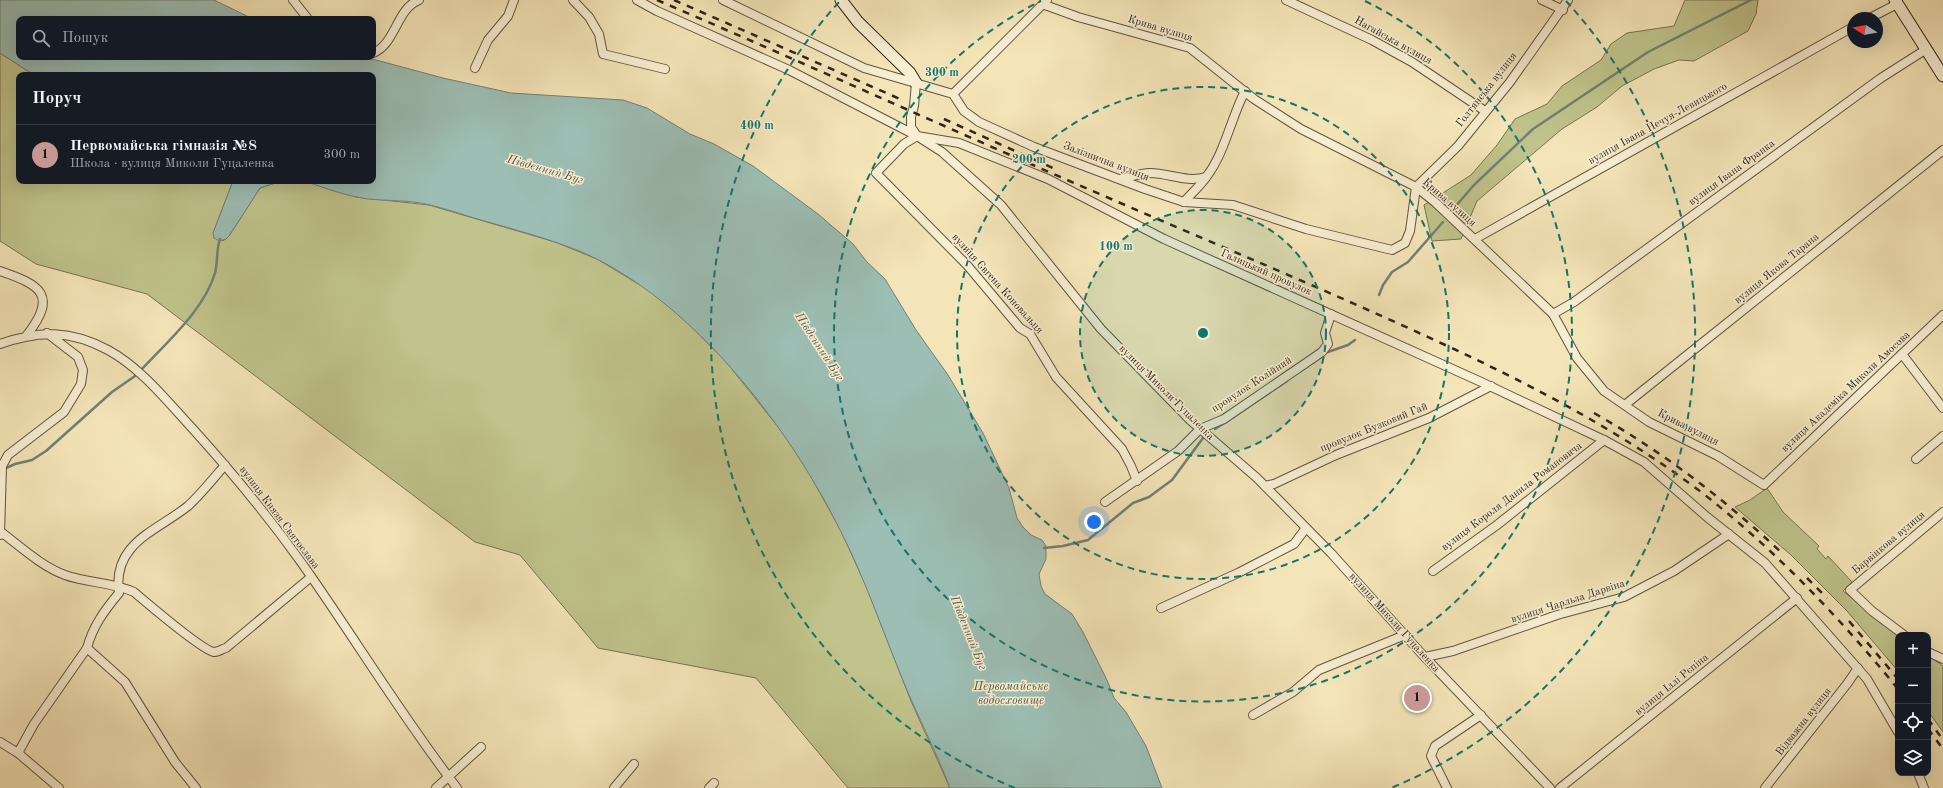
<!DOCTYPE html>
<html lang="uk">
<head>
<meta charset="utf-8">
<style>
	:root { --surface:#171b24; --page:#242831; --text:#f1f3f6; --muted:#9ea1a6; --line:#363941; --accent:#c59692 }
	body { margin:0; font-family:"Old Standard TT",serif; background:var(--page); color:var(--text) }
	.controls { position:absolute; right:12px; bottom:12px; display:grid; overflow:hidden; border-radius:8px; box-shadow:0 4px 16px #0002 }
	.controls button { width:36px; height:36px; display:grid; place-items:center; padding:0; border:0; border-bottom:1px solid var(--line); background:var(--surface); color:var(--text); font:20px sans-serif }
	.compass { position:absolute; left:1847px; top:12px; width:36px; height:36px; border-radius:50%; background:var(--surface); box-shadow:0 4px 16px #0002; rotate:281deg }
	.you { position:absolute; left:1094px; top:522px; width:14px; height:14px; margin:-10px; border:3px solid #fff; border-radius:50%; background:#1a73e8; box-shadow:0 0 0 6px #1a73e833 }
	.badge { display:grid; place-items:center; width:26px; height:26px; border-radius:50%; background:var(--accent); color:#111; font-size:13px; font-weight:700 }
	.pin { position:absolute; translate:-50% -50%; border:2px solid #fff; box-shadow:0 1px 4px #0006 }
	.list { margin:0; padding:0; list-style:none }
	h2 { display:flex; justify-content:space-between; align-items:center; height:52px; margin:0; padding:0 16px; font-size:17px }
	h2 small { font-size:13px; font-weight:400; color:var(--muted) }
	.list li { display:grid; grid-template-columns:26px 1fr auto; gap:12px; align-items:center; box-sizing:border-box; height:60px; padding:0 16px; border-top:1px solid var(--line) }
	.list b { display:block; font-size:15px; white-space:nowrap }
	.list p { margin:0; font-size:13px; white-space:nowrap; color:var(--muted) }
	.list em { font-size:13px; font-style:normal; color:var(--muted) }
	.icon { flex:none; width:22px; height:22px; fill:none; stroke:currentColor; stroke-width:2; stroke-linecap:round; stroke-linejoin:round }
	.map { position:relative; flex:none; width:1943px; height:788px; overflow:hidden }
	.search { position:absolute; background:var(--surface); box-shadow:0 4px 16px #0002; left:16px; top:16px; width:360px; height:44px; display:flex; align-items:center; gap:10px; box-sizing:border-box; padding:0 14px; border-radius:8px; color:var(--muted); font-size:15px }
	.panel { position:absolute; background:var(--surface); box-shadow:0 4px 16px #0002; left:16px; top:72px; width:360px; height:112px; border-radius:8px }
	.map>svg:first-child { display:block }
	.green { fill:#c0c38b; stroke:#787352 }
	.water { fill:#9cbeb4; stroke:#718076 }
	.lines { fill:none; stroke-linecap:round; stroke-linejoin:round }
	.stream { stroke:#718076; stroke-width:2.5 }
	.street-casing { stroke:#615440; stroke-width:10 }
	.secondary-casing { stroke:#302318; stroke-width:13 }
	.street { stroke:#f8eed1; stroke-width:8 }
	.secondary { stroke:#f8eed1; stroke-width:11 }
	.rail { stroke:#302318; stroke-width:2.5; stroke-dasharray:7 7; stroke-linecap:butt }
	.ring { fill:none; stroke:#0f766e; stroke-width:2; stroke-dasharray:7 5 }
	.labels { text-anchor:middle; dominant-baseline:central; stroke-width:3; stroke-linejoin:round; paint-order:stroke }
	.street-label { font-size:11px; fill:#302318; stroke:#f8eed1 }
	.water-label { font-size:12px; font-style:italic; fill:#505247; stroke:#f8eed1 }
	.centre { fill:#0f766e; stroke:#f8eed1; stroke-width:2 }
	.ring-label { font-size:12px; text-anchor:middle; font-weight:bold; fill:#0f766e; stroke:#f8eed1; stroke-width:3; stroke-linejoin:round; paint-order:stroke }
</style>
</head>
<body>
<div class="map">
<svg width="1943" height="788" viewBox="0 0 1943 788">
	<rect width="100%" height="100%" fill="#f4e5b8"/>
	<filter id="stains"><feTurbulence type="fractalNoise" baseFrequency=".005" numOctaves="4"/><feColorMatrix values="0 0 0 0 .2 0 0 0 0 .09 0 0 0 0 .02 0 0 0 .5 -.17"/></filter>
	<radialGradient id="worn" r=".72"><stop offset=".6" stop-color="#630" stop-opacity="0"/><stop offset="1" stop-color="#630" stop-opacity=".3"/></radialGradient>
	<g class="green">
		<path d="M1685 0H1758L1756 14 1748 31 1694 61 1679 60 1654 69 1622 86 1597 107 1562 129 1477 201 1461 239 1432 241 1424 205 1471 175 1497 145 1515 119 1547 104 1562 86 1601 60 1611 44 1627 33 1674 26Z"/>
		<path d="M0 53 34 75H19V181H233L213 233 223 241 229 236 260 188 281 181H304L356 197 429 205 555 242 597 259 645 288 663 301 694 329 727 363 783 433 809 473 841 531 866 586 911 701 950 788H848L756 678 598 648 520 555 475 542 147 294 36 264 0 241Z"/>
		<path d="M1767 488 1783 512 1819 546 1817 549 1826 559 1828 556 1852 582 1843 591 1898 635V671L1847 611 1791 555 1735 507 1750 500Z"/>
		<path d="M1928 655 1943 666V732L1928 711Z"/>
	</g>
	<g class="water">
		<path d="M0 0H214L253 19H19V57H365L443 78 511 93 623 100 647 108 690 134 714 144 753 166 818 214 853 244 867 262 885 279 916 330 948 375 983 433 1009 488 1017 518 1023 527 1031 535 1042 540 1046 546V559L1039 574 1041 586 1045 594 1072 614 1083 632 1107 680 1114 698 1126 712 1146 746 1162 788H950C936 751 917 715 902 678 882 629 865 579 841 532 789 426 689 296 577 250 546 238 513 229 481 220 464 215 447 209 430 205 410 200 389 201 368 199 346 196 325 188 304 181H373V75H34L0 53Z"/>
		<path d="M233 181H281L260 188 229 236 226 239 219 241 214 238 213 233Z"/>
	</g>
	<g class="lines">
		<g class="stream">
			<path d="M1455 207 1474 185 1533 129 1648 52 1751 0"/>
			<path d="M1379 295 1383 285 1392 272 1408 262 1443 222"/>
			<path d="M1325 353 1348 345 1355 340"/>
			<path d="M141 370C167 342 204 310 215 273 218 262 216 250 220 239"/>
			<path d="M1233 417 1287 381"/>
			<path d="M1215 429 1226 422"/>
			<path d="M6 468 15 464 32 460 46 451 112 392 135 376"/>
			<path d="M1044 548 1063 546 1088 540 1133 503 1149 497 1172 480 1203 438"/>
		</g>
		<defs>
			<g id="street">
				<path d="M293 0 308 19"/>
				<path d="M573 0 589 17 599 34 603 54 665 69"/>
				<path d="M637 0 657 11 789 70 917 136 959 143 1048 179 1164 239 1479 381 1604 440 1644 462 1707 517 1765 563 1867 679 1898 732"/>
				<path d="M723 0 864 68 953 94 964 111 979 122 1034 147 1145 189 1184 202 1233 205 1306 229 1392 250 1405 243 1410 231 1416 187 1458 146 1510 82 1568 0"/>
				<path d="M1286 0 1372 40 1412 62 1485 111"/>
				<path d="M1542 0 1563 10"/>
				<path d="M1045 5 1078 17 1190 48 1254 99 1301 129 1416 187 1436 203 1553 314 1577 358 1604 391 1649 422 1718 456 1764 485 1943 315"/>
				<path d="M1870 18 1897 4"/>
				<path d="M373 53C396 44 396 9 419 0"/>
				<path d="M475 68 488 40 508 16 514 0"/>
				<path d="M916 83 914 106 911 117V127L917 136 942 152 1001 205 1101 329 1190 420 1257 478 1331 553 1420 652 1550 788"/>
				<path d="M953 94 1047 0"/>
				<path d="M917 136 904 144 876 173 967 265 1020 328 1030 334 1056 377 1122 449 1131 466 1137 481"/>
				<path d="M1121 179C1130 177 1141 173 1150 173 1169 173 1187 183 1206 177"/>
				<path d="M1184 202C1192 193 1201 185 1207 176 1225 152 1231 118 1245 91"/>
				<path d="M1475 239 1853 27"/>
				<path d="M0 271C41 285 58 295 27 335"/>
				<path d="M1553 314 1574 302 1881 78 1925 50"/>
				<path d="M0 344C39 330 71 330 108 350 141 368 166 400 192 428 230 470 268 516 301 562 354 637 401 715 457 788"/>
				<path d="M1902 354 1943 408"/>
				<path d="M1626 404 1943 150"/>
				<path d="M1916 459 1943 436"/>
				<path d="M1265 486 1274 484 1336 455 1429 418 1491 386"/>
				<path d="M1105 502 1178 451 1200 429 1224 419 1322 352 1328 344 1325 333 1331 314"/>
				<path d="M1 532C21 547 41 566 65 575 87 583 112 582 134 592 147 603 202 650 214 652 218 652 222 649 226 648L311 577"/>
				<path d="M0 535 2 466 8 455 64 412 81 384 83 370 78 357 47 333"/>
				<path d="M1433 571 1497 525 1604 440"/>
				<path d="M1161 608 1238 573 1294 544 1306 528"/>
				<path d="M1904 635 1872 611 1850 590 1943 512"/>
				<path d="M87 648 125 682 175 762 196 788"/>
				<path d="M1928 652 1943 659"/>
				<path d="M1425 657 1453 651 1557 615 1624 597 1674 571 1729 534"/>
				<path d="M1253 715 1293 692 1319 670 1405 635"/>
				<path d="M0 742 18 753 59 788"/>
				<path d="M18 753 34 724 87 648C93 626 104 611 119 593 112 543 157 531 188 506 201 494 213 479 225 465"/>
				<path d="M1918 773 1924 788"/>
				<path d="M436 788 481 747"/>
				<path d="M614 788 634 764"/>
				<path d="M709 788 714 783"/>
				<path d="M1447 788 1431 756 1435 746 1481 715"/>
				<path d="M1560 788 1797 598"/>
				<path d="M1765 788 1847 684 1858 668"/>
			</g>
			<g id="secondary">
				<path d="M841 0 858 22 910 73 916 83"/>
				<path d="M1895 0 1943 76"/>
			</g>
		</defs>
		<use href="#street" class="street-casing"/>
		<use href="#secondary" class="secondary-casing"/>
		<use href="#street" class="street"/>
		<use href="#secondary" class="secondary"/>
		<g class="rail">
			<path d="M657 0C818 69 978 142 1139 211 1232 251 1325 290 1417 332 1518 378 1616 427 1705 495 1777 552 1840 618 1898 689"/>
			<path d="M674 0 900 99"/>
			<path d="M944 119 1053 168"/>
			<path d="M1594 413C1663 452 1727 501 1784 555"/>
			<path d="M1807 578 1827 598"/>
			<path d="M1849 621 1898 679"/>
			<path d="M1928 719 1943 740"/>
			<path d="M1928 729 1943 749"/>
		</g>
	</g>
	<circle cx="1203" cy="333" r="123" fill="#0f766e" fill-opacity=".12"/>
	<g class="ring">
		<circle cx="1203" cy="333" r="123"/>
		<circle cx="1203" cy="333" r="246"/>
		<path d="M1365 1A369 369 0 1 1 1041 1"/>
		<path d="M1015 788A492 492 0 0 1 840 1M1566 1A492 492 0 0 1 1391 788"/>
	</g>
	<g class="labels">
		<g class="street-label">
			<text transform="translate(1160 29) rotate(17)">Крива вулиця</text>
			<text transform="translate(1393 41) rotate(29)">Нагайська вулиця</text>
			<text transform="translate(1487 90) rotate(-52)">Голтянська вулиця</text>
			<text transform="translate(1658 124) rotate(-29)">вулиця Івана Нечуя-Левицького</text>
			<text transform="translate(1106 162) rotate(21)">Залізнична вулиця</text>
			<text transform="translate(1732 173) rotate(-36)">вулиця Івана Франка</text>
			<text transform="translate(1449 203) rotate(41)">Крива вулиця</text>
			<text transform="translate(1777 269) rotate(-39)">вулиця Якова Тарана</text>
			<text transform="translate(1266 273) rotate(24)">Галицький провулок</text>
			<text transform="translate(997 284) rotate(48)">вулиця Євгена Коновальця</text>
			<text transform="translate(1252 385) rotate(-33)">провулок Колійний</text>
			<text transform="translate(1846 392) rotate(-43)">вулиця Академіка Миколи Амосова</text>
			<text transform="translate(1166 393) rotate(45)">вулиця Миколи Гуцаленка</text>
			<text transform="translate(1374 428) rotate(-22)">провулок Бузковий Гай</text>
			<text transform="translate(1688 428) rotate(27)">Крива вулиця</text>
			<text transform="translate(1512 497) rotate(-37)">вулиця Короля Данила Романовича</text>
			<text transform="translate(279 518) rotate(53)">вулиця Князя Святослава</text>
			<text transform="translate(1889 543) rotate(-40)">Барвінкова вулиця</text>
			<text transform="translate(1568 602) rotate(-18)">вулиця Чарльза Дарвіна</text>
			<text transform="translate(1394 623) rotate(48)">вулиця Миколи Гуцаленка</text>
			<text transform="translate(1672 685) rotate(-39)">вулиця Іллі Рєпіна</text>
			<text transform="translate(1804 722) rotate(-52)">Відважна вулиця</text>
		</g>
		<g class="water-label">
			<text transform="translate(545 170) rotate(16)">Південний Буг</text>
			<text transform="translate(819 347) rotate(57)">Південний Буг</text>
			<text transform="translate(968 633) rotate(68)">Південний Буг</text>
			<text x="1011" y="687">Первомайське<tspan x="1011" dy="14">водосховище</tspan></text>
		</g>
	</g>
	<circle cx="1203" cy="333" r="6" class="centre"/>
	<g class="ring-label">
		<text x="942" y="76">300 m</text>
		<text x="757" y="129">400 m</text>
		<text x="1029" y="163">200 m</text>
		<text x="1116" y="250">100 m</text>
	</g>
	<rect width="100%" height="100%" filter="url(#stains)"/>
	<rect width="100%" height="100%" fill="url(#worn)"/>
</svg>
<div class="controls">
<button>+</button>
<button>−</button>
<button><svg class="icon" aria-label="locate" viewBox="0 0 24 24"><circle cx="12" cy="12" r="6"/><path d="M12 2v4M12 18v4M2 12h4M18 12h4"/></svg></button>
<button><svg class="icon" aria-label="layers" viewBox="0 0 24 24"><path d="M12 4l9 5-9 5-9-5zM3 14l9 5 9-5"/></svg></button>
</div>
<svg class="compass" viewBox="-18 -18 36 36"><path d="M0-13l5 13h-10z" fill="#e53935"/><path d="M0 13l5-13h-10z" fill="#9ea1a6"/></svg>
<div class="you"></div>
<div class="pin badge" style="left:1417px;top:698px">1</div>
<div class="search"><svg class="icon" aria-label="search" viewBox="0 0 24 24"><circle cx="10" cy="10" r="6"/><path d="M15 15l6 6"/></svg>Пошук</div>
<section class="panel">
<h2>Поруч<small></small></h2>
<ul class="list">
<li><span class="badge">1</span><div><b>Первомайська гімназія №8</b><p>Школа · вулиця Миколи Гуцаленка</p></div><em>300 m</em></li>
</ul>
</section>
</div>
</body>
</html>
